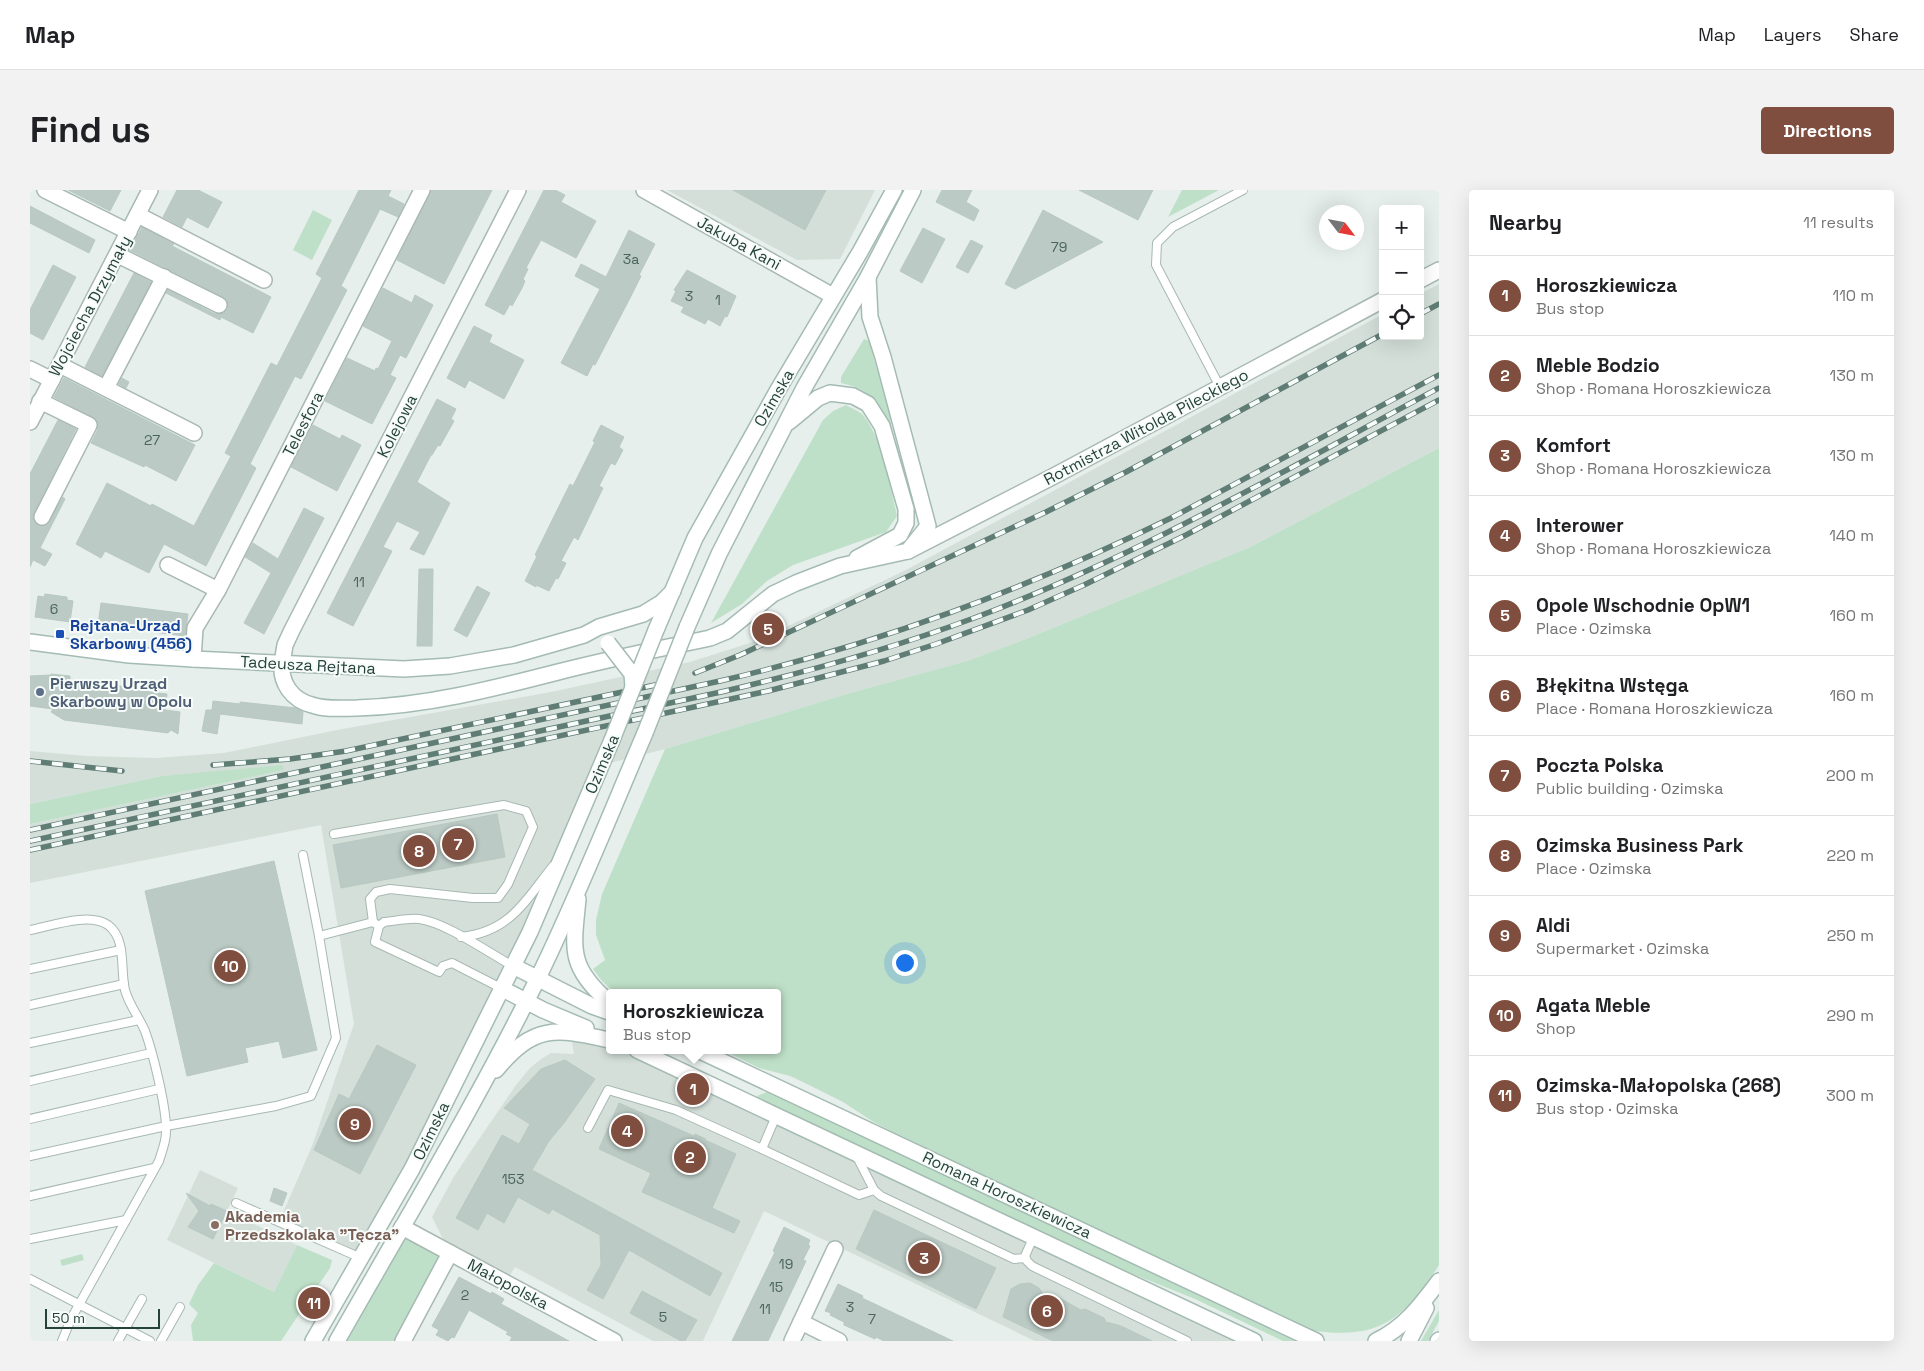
<!DOCTYPE html>
<html lang="en">
<head>
<meta charset="utf-8">
<style>
	:root { --surface:#fff; --page:#f2f2f2; --text:#202124; --muted:#757577; --line:#e0e0e0; --accent:#7f4e3f }
	body { margin:0; font-family:"Space Grotesk",sans-serif; background:var(--page); color:var(--text) }
	.controls { position:absolute; right:15px; top:15px; display:grid; overflow:hidden; border-radius:5px; box-shadow:0 5px 20px #0002 }
	.controls button { width:45px; height:45px; display:grid; place-items:center; padding:0; border:0; border-bottom:1px solid var(--line); background:var(--surface); color:var(--text); font:25px sans-serif }
	.compass { position:absolute; left:1289px; top:15px; width:45px; height:45px; border-radius:50%; background:var(--surface); box-shadow:0 5px 20px #0002; rotate:122deg }
	.scale { position:absolute; left:15px; bottom:12px; width:115px; box-sizing:border-box; padding-left:5px; border:2px solid #24423a; border-top:0; font-size:14px; line-height:18px; white-space:nowrap; color:#24423a; -webkit-text-stroke:4px #f7fbf9; paint-order:stroke }
	.you { position:absolute; left:874px; top:772px; width:18px; height:18px; margin:-12px; border:4px solid #fff; border-radius:50%; background:#1a73e8; box-shadow:0 0 0 8px #1a73e833 }
	.badge { display:grid; place-items:center; width:32px; height:32px; border-radius:50%; background:var(--accent); color:#fff; font-size:16px; font-weight:700 }
	.pin { position:absolute; translate:-50% -50%; border:2px solid #fff; box-shadow:0 1px 5px #0006 }
	.popup { position:absolute; left:576px; top:799px; width:175px; height:65px; box-sizing:border-box; display:grid; place-content:center; border-radius:5px; background:var(--surface); filter:drop-shadow(0 1px 4px #0005); font-size:16px; white-space:nowrap; color:var(--muted) }
	.popup b { font-size:19px; color:var(--text) }
	.popup::after { content:''; position:absolute; left:50%; top:100%; margin-left:-10px; border:10px solid transparent; border-top-color:var(--surface) }
	.list { margin:0; padding:0; list-style:none }
	h2 { display:flex; justify-content:space-between; align-items:center; height:65px; margin:0; padding:0 20px; font-size:21px }
	h2 small { font-size:16px; font-weight:400; color:var(--muted) }
	.list li { display:grid; grid-template-columns:32px 1fr auto; gap:15px; align-items:center; box-sizing:border-box; height:80px; padding:0 20px; border-top:1px solid var(--line) }
	.list b { display:block; font-size:19px; white-space:nowrap }
	.list p { margin:0; font-size:16px; white-space:nowrap; color:var(--muted) }
	.list em { font-size:16px; font-style:normal; color:var(--muted) }
	.icon { flex:none; width:28px; height:28px; fill:none; stroke:currentColor; stroke-width:2; stroke-linecap:round; stroke-linejoin:round }
	.map { position:relative; flex:none; width:1409px; height:1151px; overflow:hidden; border-radius:5px }
	header { display:flex; align-items:center; gap:30px; box-sizing:border-box; height:70px; padding:0 25px; background:var(--surface); border-bottom:1px solid var(--line) }
	header strong { font-size:24px }
	nav { display:flex; gap:28px; margin-inline-start:auto; font-size:18px }
	.intro { display:flex; align-items:center; justify-content:space-between; box-sizing:border-box; height:120px; padding:0 30px }
	h1 { margin:0; font-size:35px }
	.button { padding:12px 22px; border-radius:5px; background:var(--accent); color:#fff; font-size:18px; font-weight:700 }
	main { display:flex; gap:30px; padding:0 30px }
	aside { flex:1; background:var(--surface); border-radius:5px; box-shadow:0 5px 20px #0002 }
	.map>svg:first-child { display:block }
	.built { fill:#d4dfda }
	.green { fill:#bfe0c8 }
	.building { fill:#bbcac4; stroke:#b8c9c2 }
	.lines { fill:none; stroke-linecap:round; stroke-linejoin:round }
	.lane-casing { stroke:#a8b8b2; stroke-width:10 }
	.street-casing { stroke:#a8b8b2; stroke-width:18 }
	.secondary-casing { stroke:#a4bbb3; stroke-width:18 }
	.lane { stroke:#fff; stroke-width:8 }
	.street { stroke:#fff; stroke-width:15 }
	.secondary { stroke:#fff; stroke-width:15 }
	.rail-casing { stroke:#5f7d75; stroke-width:5.5 }
	.rail { stroke:#f7fbf9; stroke-width:4; stroke-dasharray:11; stroke-linecap:butt }
	.secondary-bridge-casing { stroke:#a4bbb3; stroke-width:18; stroke-linecap:butt }
	.secondary-bridge { stroke:#fff; stroke-width:15 }
	.transit-dot { fill:#1a4fb4; stroke:#f7fbf9; stroke-width:2 }
	.service-dot { fill:#5c6f8a; stroke:#f7fbf9; stroke-width:2 }
	.education-dot { fill:#8d6e63; stroke:#f7fbf9; stroke-width:2 }
	.labels { text-anchor:middle; dominant-baseline:central; stroke-width:4; stroke-linejoin:round; paint-order:stroke }
	.number-label { font-size:14px; fill:#4a645c }
	.street-label { font-size:16px; fill:#24423a; stroke:#f7fbf9 }
	.transit-label { font-size:16px; font-weight:bold; fill:#164399; stroke:#f7fbf9; text-anchor:start }
	.service-label { font-size:16px; font-weight:bold; fill:#4e5e75; stroke:#f7fbf9; text-anchor:start }
	.education-label { font-size:16px; font-weight:bold; fill:#785e54; stroke:#f7fbf9; text-anchor:start }
</style>
</head>
<body>
<header>
<strong>Map</strong>
<nav><a>Map</a><a>Layers</a><a>Share</a></nav>
</header>
<div class="intro"><h1>Find us</h1><a class="button">Directions</a></div>
<main>
<div class="map">
<svg width="1409" height="1151" viewBox="0 0 1409 1151">
	<rect width="100%" height="100%" fill="#e6efeb"/>
	<g class="built">
		<path d="M637 0H845L810 69 767 70Z"/>
		<path d="M1409 94V258L1220 357 996 449 937 471 820 503 635 559 572 575 537 658 331 1068 249 1032 282 956 324 834 291 635 0 693V634L254 580 132 586 0 614V561L57 566 126 568 194 563 307 540 521 502 660 472 729 450 874 381 1353 124V146H1390V104Z"/>
		<path d="M540 841 579 850V860H607L1224 1151H1005L734 1021 673 1151H623L485 1077 475 1093 420 1063 402 1027 423 988 445 955 486 895 500 878 511 869 521 863 544 864Z"/>
		<path d="M170 980 208 998 197 1021 267 1055 244 1102 137 1050Z"/>
	</g>
	<g class="green">
		<path d="M1152 0H1189L1138 27Z"/>
		<path d="M283 20 302 30 282 70 263 60Z"/>
		<path d="M834 149 839 151 860 225 861 236C848 211 839 199 811 193V187Z"/>
		<path d="M816 215C821 218 829 221 833 225 853 250 860 296 867 326L856 342 763 375 737 391 712 414 681 433 793 230 803 221Z"/>
		<path d="M1409 258V1075C1373 1130 1349 1151 1278 1140L859 940 842 931 813 912 775 893 760 886 729 878 693 860H747V803H585L572 791 563 779 575 770 566 745V730L572 704 635 559 820 503 937 471 996 449 1220 357Z"/>
		<path d="M253 575 254 580 0 634V614L132 586Z"/>
		<path d="M739 901 1265 1151H1253L1165 1109 1073 1072 728 909 727 906Z"/>
		<path d="M372 1037 420 1063 373 1151H307Z"/>
		<path d="M267 1055 302 1070 300 1078 251 1151H163L161 1135 168 1123 159 1114 168 1095 184 1073 244 1102Z"/>
		<path d="M52 1064 54 1070 32 1076 30 1070Z"/>
		<path d="M1409 1120V1131L1398 1151H1391Z"/>
	</g>
	<g class="building">
		<path d="M38 0H91L80 21Z"/>
		<path d="M147 0H168L192 12 178 38 157 27 152 37 133 27Z"/>
		<path d="M329 0H361L358 6 374 14 368 27 350 19 311 96 317 100 271 189 265 186 220 274 226 278 176 376 134 354 119 383 75 361 71 368 46 354 77 293 121 316 122 314 164 336 201 266 195 263 241 173 247 176 292 88 286 84Z"/>
		<path d="M401 0H462L414 94 367 70Z"/>
		<path d="M514 0H525L535 5 531 12 566 31 546 68 511 50 496 78 498 79 493 89 495 91 492 98 482 116 480 114 474 125 455 115Z"/>
		<path d="M703 0H796L775 40Z"/>
		<path d="M912 0H942L936 12 949 20 944 31 906 12Z"/>
		<path d="M1049 0H1123L1108 30Z"/>
		<path d="M0 16 65 50 59 63 0 33Z"/>
		<path d="M1013 20 1073 52 985 99 975 94Z"/>
		<path d="M112 37 144 54 142 56 241 107 223 143 191 127 190 130 136 103 138 100 185 124 194 123 198 119 197 110 193 107 100 60Z"/>
		<path d="M893 38 915 49 892 93 870 81Z"/>
		<path d="M599 40 625 54 609 85 611 86 600 108 565 175 563 174 557 186 531 173 570 99 545 86 551 74 576 87Z"/>
		<path d="M941 50 953 56 938 83 926 77Z"/>
		<path d="M23 75 46 87 13 150 0 143V120Z"/>
		<path d="M657 80 706 106 697 127 695 126 690 136 678 129 675 134 651 122 654 117 641 111 646 101 644 100Z"/>
		<path d="M104 83 121 92 72 186 55 177Z"/>
		<path d="M353 98 382 113 385 105 403 115 376 168 370 165 360 185 366 188 342 234 295 211 317 168 345 181 346 178 348 179 362 151 333 136Z"/>
		<path d="M444 136 462 145 459 152 494 170 474 209 439 190 435 198 417 188Z"/>
		<path d="M34 188 165 255 146 291 115 275 114 277 61 253 68 239 66 229 24 207Z"/>
		<path d="M92 188 99 192 96 198 89 194Z"/>
		<path d="M407 209 426 219 421 229 424 231 410 256 408 255 402 265H401L387 292 420 313 394 365 380 359 390 342 367 331 353 357 362 361 323 436 297 423Z"/>
		<path d="M28 230 46 239 4 323 3 328 4 332 12 336 17 335 33 307 35 309 10 358 22 364 15 376 3 370 0 377V284Z"/>
		<path d="M283 235 310 249 312 245 331 255 307 301 261 277Z"/>
		<path d="M571 235 594 247 589 257 593 260 585 275 581 273 569 296 573 298 548 350 544 347 531 371 536 373 528 389 526 388 519 401 506 395V397L495 391 507 366 505 365 540 294 543 296 565 252 563 251Z"/>
		<path d="M274 318 294 328 234 444 214 433 241 383 215 367 223 353 248 369Z"/>
		<path d="M389 379H403L402 456H387Z"/>
		<path d="M447 396 460 403 437 447 424 440Z"/>
		<path d="M15 404 37 407V410L43 411 40 432 5 427 8 406 14 407Z"/>
		<path d="M71 413 158 424 155 446 68 435Z"/>
		<path d="M21 484 40 486V492L76 496 78 493 84 495 86 493 95 499 137 504 135 520 150 522 148 544 141 540 138 543 34 530 21 522 23 519 0 516V486L21 485Z"/>
		<path d="M183 511 210 514V512L266 518 273 522 272 534 190 524 187 544 172 541 176 520H182Z"/>
		<path d="M467 624 475 667 311 698 303 655Z"/>
		<path d="M244 671 287 860 253 868 249 851 215 858 218 872 157 886 115 701Z"/>
		<path d="M347 855 386 875 330 984 284 960 309 904 319 909Z"/>
		<path d="M535 870 565 889 534 933 519 951 502 980 692 1083 680 1106 599 1060 573 1109 557 1100 571 1075 570 1045 522 1019 519 1024 488 1007 474 1033 457 1023 448 1040 426 1028 472 945 489 954 500 934 474 918 511 879Z"/>
		<path d="M589 913 664 946 665 944 676 949 675 950 706 964 682 1018 710 1031 704 1043 612 1002 621 983 569 959Z"/>
		<path d="M244 998 257 1003 252 1016 240 1011Z"/>
		<path d="M156 1003 180 1016 181 1014 197 1021 183 1049 158 1037 169 1021Z"/>
		<path d="M844 1020 966 1078 946 1119 826 1059Z"/>
		<path d="M754 1037 780 1050 778 1055 780 1056 773 1070 776 1071 738 1151H702L745 1062 743 1061Z"/>
		<path d="M429 1087 461 1104 462 1102 474 1109 471 1114 539 1151H480L482 1147 476 1144 478 1142 439 1120 424 1148 422 1147 418 1151 406 1145 409 1140 402 1136Z"/>
		<path d="M1000 1093 1009 1098 1014 1106 1024 1105 1051 1120 1055 1119 1074 1128 1076 1132 1091 1136 1122 1151H1023L973 1127 981 1099 990 1094Z"/>
		<path d="M808 1094 833 1106 832 1108 923 1151H854L846 1147 845 1149 814 1135V1132L800 1125 801 1123 795 1121Z"/>
		<path d="M612 1101 667 1130 655 1151H651L600 1123Z"/>
	</g>
	<g class="lines">
		<defs>
			<g id="lane">
				<path d="M1190 197 1126 75 1127 53 1143 37 1213 0"/>
				<path d="M304 644 474 615 496 621 503 637 478 694 468 708H443L360 699 346 702 340 709 343 732"/>
				<path d="M273 665 289 746"/>
				<path d="M0 740C21 736 59 722 78 735 97 749 90 780 95 800 99 815 109 827 115 841 123 863 137 919 136 942 136 952 132 961 129 971L41 1129 32 1151"/>
				<path d="M431 747C480 742 495 711 523 676"/>
				<path d="M0 779 91 760"/>
				<path d="M471 798 422 773 413 776 409 782 345 752 349 736 354 732C365 731 378 728 389 729 415 732 459 763 483 776"/>
				<path d="M0 815 94 794"/>
				<path d="M0 853 109 830"/>
				<path d="M0 891 121 863"/>
				<path d="M0 929 129 899"/>
				<path d="M558 938 578 900 646 920 732 959 746 926"/>
				<path d="M732 959 829 1005 844 1000"/>
				<path d="M826 965 844 1000 851 1006 984 1069 995 1068"/>
				<path d="M0 966 136 936 246 916 281 906 306 848 289 746 343 732 349 736"/>
				<path d="M0 1006 124 978"/>
				<path d="M206 1013 331 1068"/>
				<path d="M1003 1048 995 1066 997 1071 1002 1076 1157 1151"/>
				<path d="M0 1049 96 1030"/>
				<path d="M0 1089 120 1151"/>
				<path d="M88 1151 112 1109"/>
				<path d="M131 1151 150 1117"/>
			</g>
			<g id="street">
				<path d="M15 0 99 42"/>
				<path d="M614 0 803 106"/>
				<path d="M108 25 234 90"/>
				<path d="M88 65 189 115"/>
				<path d="M1390 90 1409 80"/>
				<path d="M30 175 164 243"/>
				<path d="M0 179 22 190"/>
				<path d="M76 198 134 87"/>
				<path d="M10 211 59 235 12 327"/>
				<path d="M0 232 120 0"/>
				<path d="M878 361 1024 286 1353 110"/>
				<path d="M138 375 188 400"/>
				<path d="M163 469 165 438 188 400 392 0"/>
				<path d="M252 473 255 455 262 440 488 0"/>
				<path d="M372 1037 584 1151"/>
				<path d="M771 1132 809 1151"/>
				<path d="M373 1151 420 1063"/>
				<path d="M762 1151 805 1059"/>
			</g>
			<g id="secondary">
				<path d="M759 232 788 208 800 203 823 206 838 214 852 236 876 319V333L870 345 827 368"/>
				<path d="M657 437 689 364 774 198 838 87 883 0"/>
				<path d="M626 440 665 348 749 198 830 62 864 0"/>
				<path d="M0 452 99 465 163 469 374 479 420 476 484 465 554 445 569 437 613 424 631 413 643 401"/>
				<path d="M252 473C250 493 262 510 282 515 296 520 313 518 327 518 396 516 462 499 528 482 578 469 629 459 680 448L697 441 743 404 766 393 810 376 878 361 898 336 853 167 840 127 838 87"/>
				<path d="M548 709C543 759 538 777 579 812"/>
				<path d="M483 776 562 816 579 822"/>
				<path d="M471 798 513 820 556 838"/>
				<path d="M607 860 1224 1151"/>
				<path d="M668 860 1286 1151"/>
				<path d="M466 880C504 834 525 838 579 850"/>
				<path d="M283 1151 382 979 500 742 582 550"/>
				<path d="M307 1151C375 1031 447 912 508 788 547 708 580 625 615 543"/>
				<path d="M1346 1151C1374 1138 1391 1115 1409 1091"/>
				<path d="M1379 1151 1396 1118"/>
				<path d="M1408 1151 1409 1150"/>
			</g>
		</defs>
		<use href="#lane" class="lane-casing"/>
		<use href="#street" class="street-casing"/>
		<use href="#secondary" class="secondary-casing"/>
		<use href="#lane" class="lane"/>
		<use href="#street" class="street"/>
		<use href="#secondary" class="secondary"/>
		<defs>
			<g id="rail">
				<path d="M1390 124 1409 114"/>
				<path d="M665 483 710 465 1016 322 1096 282 1353 144"/>
				<path d="M0 571 92 581"/>
				<path d="M183 575 260 569 316 561 630 494"/>
				<path d="M0 640 690 491C849 454 994 400 1141 328L1409 185"/>
				<path d="M0 651 691 502C777 482 861 459 944 428 1106 367 1257 279 1409 198"/>
				<path d="M0 660 738 501 854 471 906 454 998 420 1054 395 1156 345 1409 210"/>
			</g>
		</defs>
		<use href="#rail" class="rail-casing"/>
		<use href="#rail" class="rail"/>
		<defs>
			<g id="secondary-bridge">
				<path d="M578 453 602 484 603 497"/>
				<path d="M615 543 657 437"/>
				<path d="M582 550 626 440"/>
			</g>
		</defs>
		<use href="#secondary-bridge" class="secondary-bridge-casing"/>
		<use href="#secondary-bridge" class="secondary-bridge"/>
	</g>
	<rect class="transit-dot" x="25" y="439" width="10" height="10" rx="2.5"/>
	<circle class="service-dot" cx="10" cy="502" r="5"/>
	<circle class="education-dot" cx="185" cy="1035" r="5"/>
	<g class="labels">
		<g class="number-label">
			<text x="1029" y="57">79</text>
			<text x="601" y="69">3a</text>
			<text x="659" y="106">3</text>
			<text x="688" y="110">1</text>
			<text x="122" y="250">27</text>
			<text x="329" y="392">11</text>
			<text x="24" y="419">6</text>
			<text x="483" y="989">153</text>
			<text x="756" y="1074">19</text>
			<text x="746" y="1097">15</text>
			<text x="435" y="1105">2</text>
			<text x="820" y="1117">3</text>
			<text x="735" y="1119">11</text>
			<text x="633" y="1127">5</text>
			<text x="842" y="1129">7</text>
		</g>
		<g class="street-label">
			<text transform="translate(709 53) rotate(29)">Jakuba Kani</text>
			<text transform="translate(60 116) rotate(-62)">Wojciecha Drzymały</text>
			<text transform="translate(744 208) rotate(-60)">Ozimska</text>
			<text transform="translate(273 234) rotate(-63)">Telesfora</text>
			<text transform="translate(367 236) rotate(-63)">Kolejowa</text>
			<text transform="translate(1116 237) rotate(-28)">Rotmistrza Witolda Pileckiego</text>
			<text transform="translate(278 475) rotate(3)">Tadeusza Rejtana</text>
			<text transform="translate(572 574) rotate(-67)">Ozimska</text>
			<text transform="translate(401 941) rotate(-64)">Ozimska</text>
			<text transform="translate(977 1005) rotate(25)">Romana Horoszkiewicza</text>
			<text transform="translate(478 1094) rotate(28)">Małopolska</text>
		</g>
		<g class="transit-label">
			<text x="40" y="435">Rejtana-Urząd<tspan x="40" dy="18">Skarbowy (456)</tspan></text>
		</g>
		<g class="service-label">
			<text x="20" y="493">Pierwszy Urząd<tspan x="20" dy="18">Skarbowy w Opolu</tspan></text>
		</g>
		<g class="education-label">
			<text x="195" y="1026">Akademia<tspan x="195" dy="18">Przedszkolaka "Tęcza"</tspan></text>
		</g>
	</g>
</svg>
<div class="controls">
<button>+</button>
<button>−</button>
<button><svg class="icon" aria-label="locate" viewBox="0 0 24 24"><circle cx="12" cy="12" r="6"/><path d="M12 2v4M12 18v4M2 12h4M18 12h4"/></svg></button>
</div>
<svg class="compass" viewBox="-18 -18 36 36"><path d="M0-13l5 13h-10z" fill="#e53935"/><path d="M0 13l5-13h-10z" fill="#757577"/></svg>
<div class="scale">50 m</div>
<div class="you"></div>
<div class="pin badge" style="left:663px;top:899px">1</div>
<div class="popup"><b>Horoszkiewicza</b>Bus stop</div>
<div class="pin badge" style="left:660px;top:967px">2</div>
<div class="pin badge" style="left:894px;top:1068px">3</div>
<div class="pin badge" style="left:597px;top:941px">4</div>
<div class="pin badge" style="left:738px;top:439px">5</div>
<div class="pin badge" style="left:1017px;top:1121px">6</div>
<div class="pin badge" style="left:428px;top:654px">7</div>
<div class="pin badge" style="left:389px;top:661px">8</div>
<div class="pin badge" style="left:325px;top:934px">9</div>
<div class="pin badge" style="left:200px;top:776px">10</div>
<div class="pin badge" style="left:284px;top:1113px">11</div>
</div>
<aside>
<h2>Nearby<small>11 results</small></h2>
<ul class="list">
<li><span class="badge">1</span><div><b>Horoszkiewicza</b><p>Bus stop</p></div><em>110 m</em></li>
<li><span class="badge">2</span><div><b>Meble Bodzio</b><p>Shop · Romana Horoszkiewicza</p></div><em>130 m</em></li>
<li><span class="badge">3</span><div><b>Komfort</b><p>Shop · Romana Horoszkiewicza</p></div><em>130 m</em></li>
<li><span class="badge">4</span><div><b>Interower</b><p>Shop · Romana Horoszkiewicza</p></div><em>140 m</em></li>
<li><span class="badge">5</span><div><b>Opole Wschodnie OpW1</b><p>Place · Ozimska</p></div><em>160 m</em></li>
<li><span class="badge">6</span><div><b>Błękitna Wstęga</b><p>Place · Romana Horoszkiewicza</p></div><em>160 m</em></li>
<li><span class="badge">7</span><div><b>Poczta Polska</b><p>Public building · Ozimska</p></div><em>200 m</em></li>
<li><span class="badge">8</span><div><b>Ozimska Business Park</b><p>Place · Ozimska</p></div><em>220 m</em></li>
<li><span class="badge">9</span><div><b>Aldi</b><p>Supermarket · Ozimska</p></div><em>250 m</em></li>
<li><span class="badge">10</span><div><b>Agata Meble</b><p>Shop</p></div><em>290 m</em></li>
<li><span class="badge">11</span><div><b>Ozimska-Małopolska (268)</b><p>Bus stop · Ozimska</p></div><em>300 m</em></li>
</ul>
</aside>
</main>
</body>
</html>
